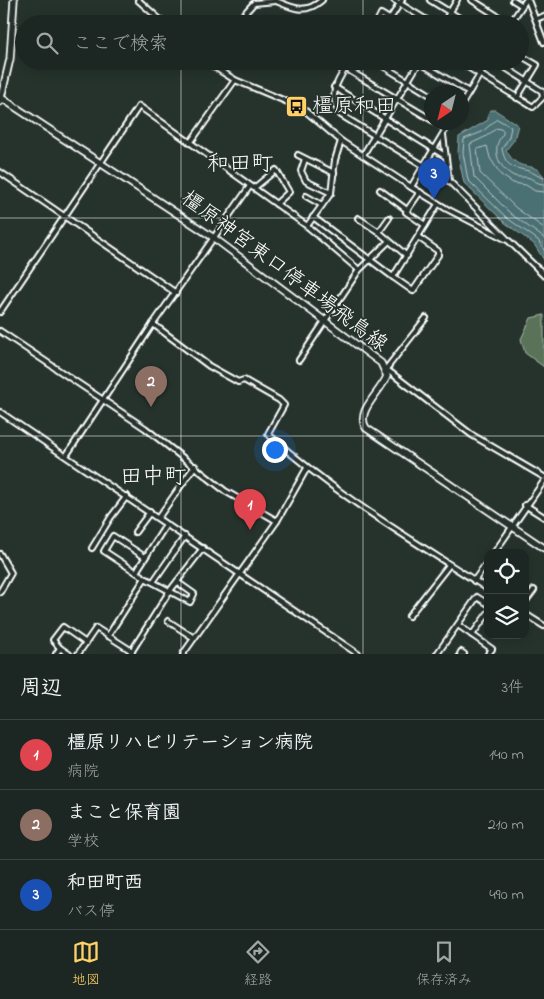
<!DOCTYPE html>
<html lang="ja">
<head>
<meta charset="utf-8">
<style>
	:root { --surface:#1c2622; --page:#252e2a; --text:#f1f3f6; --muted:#a0a5a5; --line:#3a4340; --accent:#ffd166 }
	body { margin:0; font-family:"Indie Flower","Klee One",sans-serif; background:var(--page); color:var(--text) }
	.controls { position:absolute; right:15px; bottom:15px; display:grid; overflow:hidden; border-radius:10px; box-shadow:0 2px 12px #0003 }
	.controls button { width:45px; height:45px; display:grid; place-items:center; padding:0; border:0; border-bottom:1px solid var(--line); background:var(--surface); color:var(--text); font:25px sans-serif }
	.compass { position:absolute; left:424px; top:85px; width:45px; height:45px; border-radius:50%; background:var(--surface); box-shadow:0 2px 12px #0003; rotate:215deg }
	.you { position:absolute; left:274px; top:449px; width:18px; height:18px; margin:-12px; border:4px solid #fff; border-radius:50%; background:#1a73e8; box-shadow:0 0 0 8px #1a73e833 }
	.badge { display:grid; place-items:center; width:32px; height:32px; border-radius:50%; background:var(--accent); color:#fff; font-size:16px; font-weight:700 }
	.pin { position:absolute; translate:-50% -41px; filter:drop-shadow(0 1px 2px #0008) }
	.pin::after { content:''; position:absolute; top:26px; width:18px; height:15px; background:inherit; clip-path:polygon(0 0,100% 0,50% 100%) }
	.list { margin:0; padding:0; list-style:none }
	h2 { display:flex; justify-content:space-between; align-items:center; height:65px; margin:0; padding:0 20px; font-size:21px }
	h2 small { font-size:16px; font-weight:400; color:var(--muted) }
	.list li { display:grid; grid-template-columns:32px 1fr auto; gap:15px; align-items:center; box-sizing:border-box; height:70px; padding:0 20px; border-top:1px solid var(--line) }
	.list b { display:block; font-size:19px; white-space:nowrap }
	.list p { margin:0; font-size:16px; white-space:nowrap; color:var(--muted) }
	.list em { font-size:16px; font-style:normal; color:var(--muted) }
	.icon { flex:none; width:28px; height:28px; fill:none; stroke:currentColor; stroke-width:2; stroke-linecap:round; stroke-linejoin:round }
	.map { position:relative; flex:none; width:544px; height:654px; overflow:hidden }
	.search { position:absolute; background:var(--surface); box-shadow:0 2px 12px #0003; left:15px; right:15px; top:15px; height:55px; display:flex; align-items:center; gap:12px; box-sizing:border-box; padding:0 18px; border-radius:28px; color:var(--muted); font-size:19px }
	.sheet { height:275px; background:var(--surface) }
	nav { display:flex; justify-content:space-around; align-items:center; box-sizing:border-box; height:70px; border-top:1px solid var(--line); background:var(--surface); font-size:14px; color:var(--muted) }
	nav a { display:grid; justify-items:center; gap:2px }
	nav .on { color:var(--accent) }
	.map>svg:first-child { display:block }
	.green { fill:#5a7359; stroke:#acb9ac }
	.water { fill:#4c6f73; stroke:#94a9ab }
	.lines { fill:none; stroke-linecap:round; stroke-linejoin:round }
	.shore { stroke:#b7c5c7; stroke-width:1 }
	.minor-casing { stroke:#fff; stroke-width:8 }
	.tertiary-casing { stroke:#fff; stroke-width:9 }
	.secondary-casing { stroke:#fff; stroke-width:9 }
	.minor { stroke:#26332d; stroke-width:4 }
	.tertiary { stroke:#26332d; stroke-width:5 }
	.secondary { stroke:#26332d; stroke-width:5.5 }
	.grid { fill:none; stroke:#fff; stroke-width:1; stroke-opacity:0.55 }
	.labels { text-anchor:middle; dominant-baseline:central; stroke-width:4; stroke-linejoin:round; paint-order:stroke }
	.poi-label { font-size:21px; fill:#fff; stroke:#26332d; text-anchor:start }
	.street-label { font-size:21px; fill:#fff; stroke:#26332d }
	.neighbourhood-label { font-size:22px; fill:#fff; stroke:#26332d }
</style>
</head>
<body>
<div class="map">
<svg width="544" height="654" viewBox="0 0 544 654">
	<rect width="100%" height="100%" fill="#26332d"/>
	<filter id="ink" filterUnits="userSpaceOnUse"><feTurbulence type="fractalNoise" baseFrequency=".02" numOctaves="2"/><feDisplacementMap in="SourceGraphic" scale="10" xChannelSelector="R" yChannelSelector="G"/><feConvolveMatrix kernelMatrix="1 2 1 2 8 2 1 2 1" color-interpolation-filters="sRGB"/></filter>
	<g filter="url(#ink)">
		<path class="green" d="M544 315V367L525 353 521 339 531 318Z"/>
		<path class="water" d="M491 110H495L518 125 514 140 506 150C520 176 533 158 544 177V260L534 244 504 222 464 183 458 154 459 137 488 120V115Z"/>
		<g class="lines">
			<g class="shore">
				<path d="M544 178C538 177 535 173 529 171 513 167 506 168 502 149L509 137 511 127 497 119 482 132 464 139 463 153 468 180 507 218 538 240 544 250"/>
				<path d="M544 184C538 184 535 181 530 178 525 176 519 178 514 176 497 167 491 148 503 134V130L497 128 485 137 470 144 474 177 511 214 544 238"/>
				<path d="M544 192 535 191 526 185 513 183 501 175 490 158 487 146 477 149 480 173 516 208 544 228"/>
			</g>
			<defs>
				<g id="minor">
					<path d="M138 0 165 24"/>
					<path d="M274 0C293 8 305 15 322 0"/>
					<path d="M394 0 433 24"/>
					<path d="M430 0 469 24"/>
					<path d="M472 0 510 24"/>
					<path d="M513 0 521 5"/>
					<path d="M528 0 544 42"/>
					<path d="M390 19 402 0"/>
					<path d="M536 19 544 16"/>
					<path d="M235 24 254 3 276 1"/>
					<path d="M376 24 381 14 397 24"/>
					<path d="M443 24 457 0"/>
					<path d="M510 24 526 0"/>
					<path d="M205 61 235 80 302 108 341 141 411 187 447 209 509 241 539 270"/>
					<path d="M350 61C338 80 326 95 341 115L449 181 506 238"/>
					<path d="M375 61 432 96"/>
					<path d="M417 61 469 92"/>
					<path d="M458 61 533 107 543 97 542 91 495 61"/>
					<path d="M345 68 432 120"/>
					<path d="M334 87 445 156"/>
					<path d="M517 98 537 65 520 55"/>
					<path d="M462 104 488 61"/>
					<path d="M435 122 446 129"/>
					<path d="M443 135 449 181"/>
					<path d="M190 143 235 80"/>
					<path d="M298 155 334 173"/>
					<path d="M363 155 420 61"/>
					<path d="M305 159 301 171 306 181 331 193"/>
					<path d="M0 172 176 293"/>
					<path d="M411 187 450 122"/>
					<path d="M254 188 276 170 289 192 276 204"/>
					<path d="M380 190 407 210"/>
					<path d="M420 192 406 212 425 225"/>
					<path d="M306 196 322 205"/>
					<path d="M313 217 393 277 438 204"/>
					<path d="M358 218 379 232 407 256"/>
					<path d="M307 226 331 193 335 160 341 141"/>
					<path d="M379 232 389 218"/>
					<path d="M393 277 413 291 438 255V251L418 237"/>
					<path d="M0 312 139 106 307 226 359 270"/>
					<path d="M426 318 386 369 472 435 544 477"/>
					<path d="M153 324 209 366 238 382 244 380 279 400 284 405 268 434C336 495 412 540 488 589"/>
					<path d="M0 331 145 428 225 491 277 521"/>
					<path d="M299 360 359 270 388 242"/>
					<path d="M0 412 358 654"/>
					<path d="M66 456 153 324 250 186"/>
					<path d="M525 505 544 517"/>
					<path d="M158 518 195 466"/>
					<path d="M135 532 150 512"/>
					<path d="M92 548 111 517 127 496"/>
					<path d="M494 553 544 481"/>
					<path d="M0 554 11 573 0 592"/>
					<path d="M145 557 113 536 104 551 145 578 190 602 194 594 177 582"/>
					<path d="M136 572 166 525"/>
					<path d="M474 581 488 561"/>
					<path d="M153 582 185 536"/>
					<path d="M525 602 534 590"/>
					<path d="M525 614 544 626"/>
					<path d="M409 616 449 565"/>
					<path d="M168 621 194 638"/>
					<path d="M458 625 492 649 488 654"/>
					<path d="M472 635 488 613"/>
					<path d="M108 636 145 578"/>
					<path d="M60 648 69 654"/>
					<path d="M56 654 60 648 53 640 63 627 86 643"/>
					<path d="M78 654 96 628 132 651"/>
					<path d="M130 654 169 592 203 548"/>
					<path d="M183 654 277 521 307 468"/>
					<path d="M437 654 477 597 488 604"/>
					<path d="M460 654 461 652 464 654"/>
				</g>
				<path id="tertiary" d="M539 270 544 275"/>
				<g id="secondary">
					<path d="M0 97 214 238 381 363 387 376C381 392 355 411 366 428L544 548"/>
					<path d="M0 102 10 59 14 0"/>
				</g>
			</defs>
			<use href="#minor" class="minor-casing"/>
			<use href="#tertiary" class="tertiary-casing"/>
			<use href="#secondary" class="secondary-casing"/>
			<use href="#minor" class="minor"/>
			<use href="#tertiary" class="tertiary"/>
			<use href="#secondary" class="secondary"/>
		</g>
	</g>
	<path class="grid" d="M181 0V24M363 0V24M181 61V654M363 61V654M0 218H544M0 436H544"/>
	<defs>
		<symbol id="bus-square" viewBox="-11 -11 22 22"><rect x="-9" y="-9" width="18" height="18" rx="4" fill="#ffd166" stroke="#26332d"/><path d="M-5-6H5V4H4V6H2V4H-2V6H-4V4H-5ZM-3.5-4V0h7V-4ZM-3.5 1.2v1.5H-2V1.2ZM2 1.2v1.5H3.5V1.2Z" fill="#111"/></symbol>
	</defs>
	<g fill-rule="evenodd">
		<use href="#bus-square" x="284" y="94" width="25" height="25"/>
	</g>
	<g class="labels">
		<g class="poi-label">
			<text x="312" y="107">橿原和田</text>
		</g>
		<g class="street-label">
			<text transform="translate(284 272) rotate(37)">橿原神宮東口停車場飛鳥線</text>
		</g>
		<g class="neighbourhood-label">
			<text x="240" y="165">和田町</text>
			<text x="153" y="478">田中町</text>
		</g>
	</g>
</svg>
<div class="controls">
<button><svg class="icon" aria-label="locate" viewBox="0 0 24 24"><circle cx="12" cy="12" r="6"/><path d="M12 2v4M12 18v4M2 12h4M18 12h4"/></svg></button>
<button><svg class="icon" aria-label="layers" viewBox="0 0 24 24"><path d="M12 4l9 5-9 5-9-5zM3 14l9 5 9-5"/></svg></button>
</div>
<svg class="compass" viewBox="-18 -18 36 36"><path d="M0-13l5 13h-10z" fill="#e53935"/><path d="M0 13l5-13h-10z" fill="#a0a5a5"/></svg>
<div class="you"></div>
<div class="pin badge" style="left:250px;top:530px;background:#e0444e">1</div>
<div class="pin badge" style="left:151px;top:407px;background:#8d6e63">2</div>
<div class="pin badge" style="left:434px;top:199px;background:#1a4fb4">3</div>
<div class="search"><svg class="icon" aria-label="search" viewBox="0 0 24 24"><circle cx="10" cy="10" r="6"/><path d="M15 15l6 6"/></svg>ここで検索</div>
</div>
<section class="sheet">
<h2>周辺<small>3件</small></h2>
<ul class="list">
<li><span class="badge" style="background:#e0444e">1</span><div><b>橿原リハビリテーション病院</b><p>病院</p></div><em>140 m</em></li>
<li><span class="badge" style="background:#8d6e63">2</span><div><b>まこと保育園</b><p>学校</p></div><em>210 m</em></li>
<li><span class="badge" style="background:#1a4fb4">3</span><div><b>和田町西</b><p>バス停</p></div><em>490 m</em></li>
</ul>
</section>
<nav>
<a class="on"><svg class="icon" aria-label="map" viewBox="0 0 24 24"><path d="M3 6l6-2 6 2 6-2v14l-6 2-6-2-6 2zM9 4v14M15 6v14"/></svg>地図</a>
<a><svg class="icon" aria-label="directions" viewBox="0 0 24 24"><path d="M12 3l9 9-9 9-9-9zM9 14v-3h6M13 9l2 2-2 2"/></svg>経路</a>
<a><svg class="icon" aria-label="saved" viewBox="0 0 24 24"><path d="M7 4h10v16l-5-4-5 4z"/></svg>保存済み</a>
</nav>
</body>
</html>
